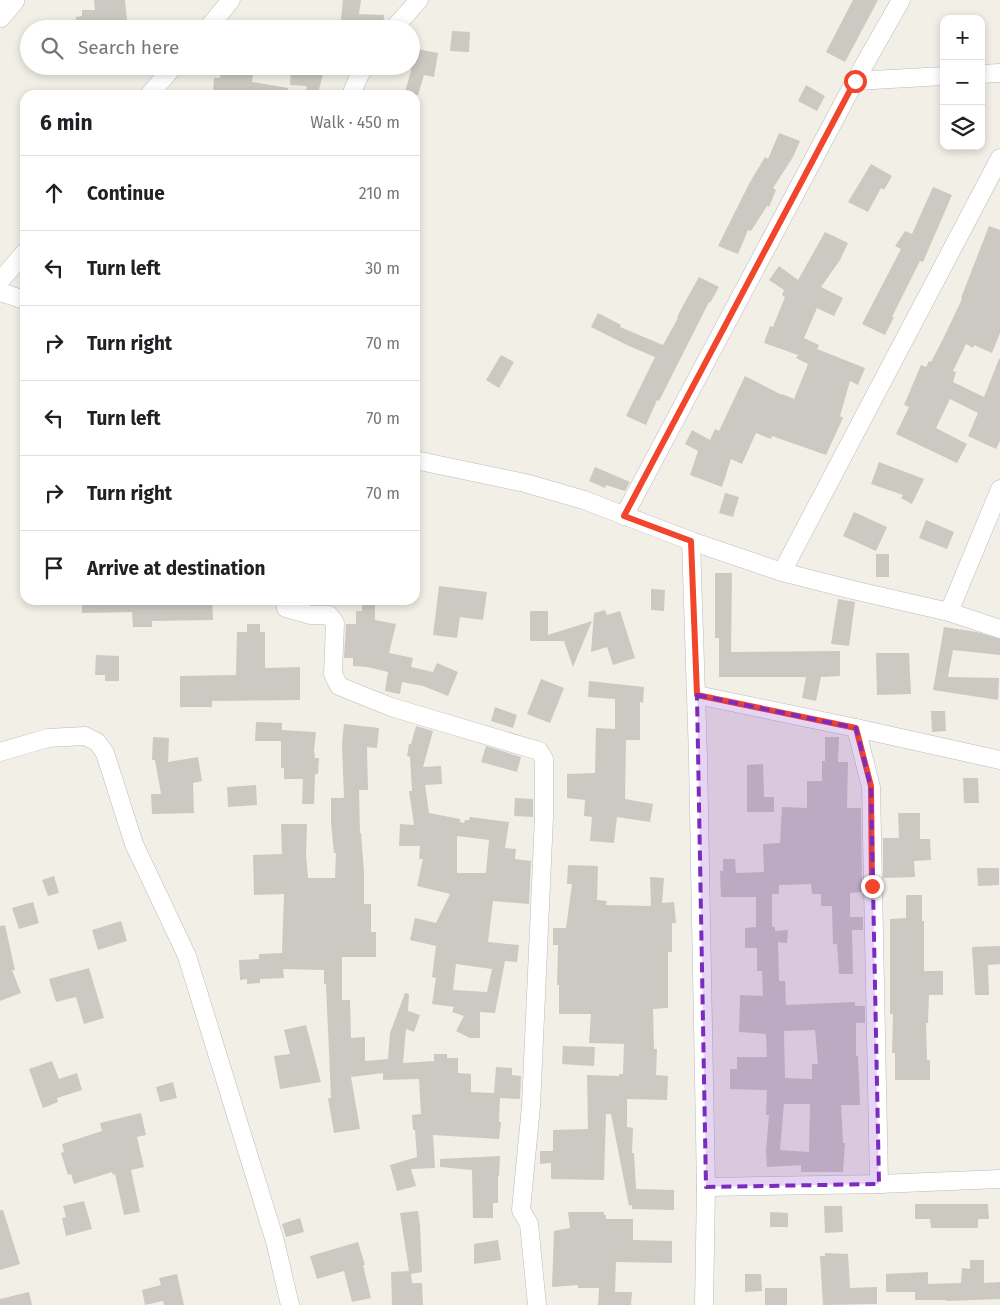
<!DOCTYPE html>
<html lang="en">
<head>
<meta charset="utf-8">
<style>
	:root { --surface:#fff; --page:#f2f2f2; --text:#202124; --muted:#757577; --line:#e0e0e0 }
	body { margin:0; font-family:"Fira Sans",sans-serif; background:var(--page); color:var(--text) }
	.controls { position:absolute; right:15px; top:15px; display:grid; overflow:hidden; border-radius:10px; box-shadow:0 2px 8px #0003 }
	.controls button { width:45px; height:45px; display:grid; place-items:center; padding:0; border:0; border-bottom:1px solid var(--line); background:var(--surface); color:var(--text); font:25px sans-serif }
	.stop { position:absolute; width:15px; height:15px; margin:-11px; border:4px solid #f1452c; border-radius:50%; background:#fff }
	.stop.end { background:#f1452c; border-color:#fff; box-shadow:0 1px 5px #0008 }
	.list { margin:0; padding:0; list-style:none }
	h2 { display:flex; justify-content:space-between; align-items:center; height:65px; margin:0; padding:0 20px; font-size:21px }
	h2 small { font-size:16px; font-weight:400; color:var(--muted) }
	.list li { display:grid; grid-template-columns:32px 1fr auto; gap:15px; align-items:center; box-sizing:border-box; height:75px; padding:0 20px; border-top:1px solid var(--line) }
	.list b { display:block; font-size:19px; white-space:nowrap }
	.list em { font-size:16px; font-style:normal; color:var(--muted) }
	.icon { flex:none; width:28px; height:28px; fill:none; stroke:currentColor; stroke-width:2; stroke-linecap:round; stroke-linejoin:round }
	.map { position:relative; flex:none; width:1000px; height:1305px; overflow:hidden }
	.search { position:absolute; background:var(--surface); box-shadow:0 2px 8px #0003; left:20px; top:20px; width:400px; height:55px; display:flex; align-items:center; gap:12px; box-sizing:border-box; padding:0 18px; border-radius:28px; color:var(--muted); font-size:19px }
	.panel { position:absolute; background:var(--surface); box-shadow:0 2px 8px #0003; left:20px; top:90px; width:400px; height:515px; border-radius:15px }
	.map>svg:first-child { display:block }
	.building { fill:#ccc9c3; fill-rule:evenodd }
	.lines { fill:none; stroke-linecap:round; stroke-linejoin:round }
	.minor-casing { stroke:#b9bbc0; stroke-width:19 }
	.tertiary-casing { stroke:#b9bbc0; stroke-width:22 }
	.minor { stroke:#fff; stroke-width:18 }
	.tertiary { stroke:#fff; stroke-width:21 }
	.route { stroke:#f1452c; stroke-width:6 }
	.marked { fill:#7b2cbf; fill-opacity:0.2; stroke:#7b2cbf; stroke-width:4; stroke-dasharray:10 6; stroke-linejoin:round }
</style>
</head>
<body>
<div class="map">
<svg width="1000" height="1305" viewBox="0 0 1000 1305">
	<rect width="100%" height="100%" fill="#f1efe6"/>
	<g class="building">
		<path d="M94 0H125L128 29H76V17L82 16V10H95Z"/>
		<path d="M343 0H361L359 14 384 15 383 29H340Z"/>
		<path d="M853 0H878L845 62 826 52Z"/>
		<path d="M452 31 470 32 469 52 450 51Z"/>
		<path d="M411 48 438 53 434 77 424 75 418 95H404L411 71Z"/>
		<path d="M221 66H254L252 82 288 88V95H258L243 93V95H213L214 78H220Z"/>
		<path d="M291 66H325L318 93 306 90 307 86 290 85Z"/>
		<path d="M806 85 825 96 817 111 798 101Z"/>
		<path d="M779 133 800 141 793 157 773 188 776 190 769 207 767 206 751 231 748 230 738 254 718 246 750 182 765 157 768 159Z"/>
		<path d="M871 164 892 176 884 190 881 188 868 212 848 202Z"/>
		<path d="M933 187 952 195 923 262 920 261 892 317H894L885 335 862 324 901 249 895 246 905 231 912 234Z"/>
		<path d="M989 226 1000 230V333L992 353 974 345 973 348 966 344 953 371 956 372 953 382 984 397 999 359H1000V441L996 449 968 436 978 413 950 399 936 428 967 444 957 463 896 434 909 407 904 405 921 365 926 367 929 361 931 362 943 339 962 299 961 298Z"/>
		<path d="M825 232 848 243 840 260 821 287 843 298 834 316 817 308 804 338 819 345 817 349 865 368 858 385 850 381 840 416 843 418 826 455 772 436 771 439 756 433 742 464 731 459 722 487 690 475 698 451 685 444 692 430 710 440 715 429 719 431 745 376 782 395V394L794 399 808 364 796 358 798 355 764 343 770 326 773 327 785 297 782 295 784 290 769 280 779 266 798 280Z"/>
		<path d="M699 277 719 287 710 303 709 302 659 401 657 400 646 425 626 416 655 357 629 346 591 327 598 313 621 325 620 327 663 345 678 318 677 317 685 302Z"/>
		<path d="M501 355 514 362 499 388 486 380Z"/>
		<path d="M879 462 924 479 912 504 901 498 903 495 871 484Z"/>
		<path d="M595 467 630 482 625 491 606 485 605 488 589 481Z"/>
		<path d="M725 493 739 497 733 517 719 513Z"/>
		<path d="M854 512 887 527 876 551 843 536Z"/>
		<path d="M926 520 954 532 947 549 919 538Z"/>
		<rect x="876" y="554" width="13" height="23"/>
		<path d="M715 573H732L731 652 840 651V676L821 677 816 701 802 698 806 677H719V638H715Z"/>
		<path d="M439 586 487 592 483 620 460 617 457 638 433 635Z"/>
		<path d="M651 589 665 590 664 611 651 610Z"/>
		<path d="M838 599 855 602 849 646 831 644Z"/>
		<path d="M82 600H212L213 620 152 621V627H133L132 612 82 613Z"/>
		<path d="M362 601H375V620L396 624 389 653 413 658 411 667 433 672 437 663 458 672 448 696 423 686 402 682 400 694 385 691 388 672 367 667 353 666V658H344L346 624H356V611H362Z"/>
		<path d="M605 610 607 615 620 611 635 658 613 665 607 647 591 652 594 613Z"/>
		<path d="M530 611H548V635L592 621 573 667 564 641H530Z"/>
		<path d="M247 624H260V632H265V668L300 667V700L212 701V707H180V676L236 675 237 632H247Z"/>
		<path d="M944 627 977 632 1000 639V655L953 650 948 677 999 678 998 700 933 690Z"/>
		<path d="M876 653H909L911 694 877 695Z"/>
		<path d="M96 655 119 656V681H105V675H95Z"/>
		<path d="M541 679 564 688 550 723 527 714Z"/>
		<path d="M589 681 644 687 643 703 640 702V740H626L625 799 653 804 650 822 617 817 614 843 590 841 592 817 584 816 585 800 567 798V774L595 773 596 728 615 729V699L588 697Z"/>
		<path d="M495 707 517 715 513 728 491 721Z"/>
		<path d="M931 711H945L946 731 932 732Z"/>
		<path d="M256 722 282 723V730L316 732 314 750 315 758H319L318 774H315L314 804H302L303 779H284V768H281V741H255Z"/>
		<path d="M344 724 379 728 377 748 367 747 368 790H359L360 833H361L364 872V904H371V932H376V957H342V1000H350L351 1038 365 1037V1061L388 1059 390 1033 405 993 409 994 408 1011 420 1015 414 1032 406 1029 403 1063 434 1061V1054H447V1058H458V1073L471 1074V1092L494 1093 496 1067 512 1068V1075L521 1076 520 1099 500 1098 499 1122H501L499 1139 433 1135 435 1168 411 1169 416 1186 397 1191 390 1165 417 1157 415 1130H413L412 1115 421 1114 419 1079 383 1080V1073L351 1077 360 1129 334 1133 328 1098H331L326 984H324V970L283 969 284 978 260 979V983L247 984V979L240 980 239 960 259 959V954L282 953 284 894 254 895 253 855 282 854 281 824H307L306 854 308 878H335L336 853H334L331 823V798H344L342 744Z"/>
		<path d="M416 726 433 731 423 767 441 766 442 784 425 785 429 813 460 819V822L464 823 465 820H469L470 817 509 822 505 848 516 849 515 859 531 861 529 904 493 901 488 942 519 945 517 962 505 961 495 1013 480 1012V1038H470L456 1031 464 1016 452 1012 454 1007 432 1004 436 978 432 977 436 946 410 940 415 918 436 923 450 894 417 886 423 859H419L420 846H399L400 824 414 825 409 791H412L410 757 407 756 409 744H411ZM457 836 489 840 486 873H457ZM456 964 492 969 487 992 453 990Z"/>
		<path d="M153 737 169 738 168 762 198 757 202 781 193 783 194 813 152 814 151 794H161L155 760H152Z"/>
		<path d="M825 737H839L838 762H848L847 808H861L862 892 850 893V917H863V930H852L853 974H839L837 944H833L832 906H821V894H812L811 884 779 885V894H772V927H775V931L788 930 787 943 778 942 779 981H785L786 1005 855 1002V1006H865V1023H856V1056H858L860 1105H841L843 1143H845L843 1172H801V1165L767 1167 766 1151 769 1115H766L767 1090 730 1089V1069H737V1057H767L766 1034 739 1032 740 995 763 996 762 971H757V948H745V928L756 927V897H721L720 871H723V859H735L736 873 764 872 763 844 780 843 782 807 807 808V781H822V761H825ZM815 1030 818 1064H812V1079L785 1078 784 1031ZM784 1104H810L809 1152 780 1150Z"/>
		<path d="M486 746 521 757 517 772 481 762Z"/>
		<path d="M763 764 764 797H774V812H747V765Z"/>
		<path d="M963 778H978L979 803H964Z"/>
		<path d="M256 785 257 805 228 807 227 787Z"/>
		<path d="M515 798 533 799V817L514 816Z"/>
		<path d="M898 813H920V839H930L931 860 914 861 915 877 883 878V838H899Z"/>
		<path d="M568 865 598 866 597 900 607 901 606 905 651 906 650 877 664 878 662 903 674 902 676 923H672V952H668V1008L653 1009 654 1049H657L656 1075 668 1076 667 1100 627 1099V1127L633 1128 632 1153H634L636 1189 674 1190V1210L632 1209V1205L629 1206 611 1114H606L604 1180 551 1179V1163L540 1164V1151H553V1130L588 1129 587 1075 619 1076V1074H623L624 1044 589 1043 591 1014H559V985H557L558 945H553V928H566L572 884H567Z"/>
		<path d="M977 868H999V885L978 886Z"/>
		<path d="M54 876 59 893 48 896 42 880Z"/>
		<path d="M906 895H922V921H924V971H943V995H929L928 1023H926L927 1060H930V1080H895V1053H892L893 1014H890V919L906 918Z"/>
		<path d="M33 902 39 923 19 929 12 908Z"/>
		<path d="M121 921 127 941 98 950 92 930Z"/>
		<path d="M5 925 15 970H12L21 993 0 1001V926Z"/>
		<path d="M1000 946V964L988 965 989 995H975L972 947Z"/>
		<path d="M89 968 104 1018 84 1024 76 997 56 1002 49 979Z"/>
		<path d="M306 1025 321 1082 280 1089 274 1056 290 1054 284 1030Z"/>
		<path d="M563 1046 595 1047 594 1066 562 1064Z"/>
		<path d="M52 1061 59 1079 77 1073 82 1090 57 1098 58 1102 43 1108 29 1069Z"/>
		<path d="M173 1082 177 1098 160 1102 156 1087Z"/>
		<path d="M141 1113 146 1135 137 1137 144 1167 131 1170 140 1212 124 1215 115 1174 113 1175 112 1172 74 1184 71 1174 68 1175 61 1153 64 1152 62 1144 102 1131 100 1123Z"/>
		<path d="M500 1156 499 1176H498V1203H493V1218H473L472 1170 440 1167V1159Z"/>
		<path d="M84 1201 92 1229 66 1236 62 1218 66 1217 63 1206Z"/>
		<path d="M915 1204H988L989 1219H978V1228H931L930 1219H915Z"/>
		<path d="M824 1206H842L843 1232 825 1233Z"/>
		<path d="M0 1210H3L20 1264 0 1270Z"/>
		<path d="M418 1211 420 1225 422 1272 411 1274 412 1283H422L423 1305H392L391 1272 409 1271 400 1213Z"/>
		<path d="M568 1212H604V1215H606V1219H633V1240L672 1241V1263L616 1262 615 1292H632L631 1305H598L599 1288H578V1285L552 1287 554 1231 570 1228Z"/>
		<path d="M770 1212 788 1213V1227H770Z"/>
		<path d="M300 1218 304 1232 286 1237 282 1224Z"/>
		<path d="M498 1240 501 1260 474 1264V1244Z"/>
		<path d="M358 1242 365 1265H363L371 1298 352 1302 344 1271 317 1279 310 1256Z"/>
		<path d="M825 1253 848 1254 850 1288 877 1287V1304L823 1305 820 1256H825Z"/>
		<path d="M970 1260H984V1283L1000 1282V1299L946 1301V1300H915V1292H886V1274L928 1272V1284L961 1283 962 1268 970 1269Z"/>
		<path d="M177 1274 184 1305H164L163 1301 145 1305 142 1290 161 1285 159 1278Z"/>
		<path d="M745 1274H761L762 1291 745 1292Z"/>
		<rect x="765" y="1288" width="22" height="17"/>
		<path d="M29 1292 32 1305H0V1299Z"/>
	</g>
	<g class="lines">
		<defs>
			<g id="minor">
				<path d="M207 29 231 0"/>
				<path d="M393 29 419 0"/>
				<path d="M981 74 1000 73"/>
				<path d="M855 81 944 76"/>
				<path d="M149 95 174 66"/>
				<path d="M351 95 359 76 365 66"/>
				<path d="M0 281 25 252"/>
				<path d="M0 292 25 300"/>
				<path d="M415 460 525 483 584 500 691 541 782 572 853 590 949 612 1000 629"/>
				<path d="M624 516 855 81 901 0"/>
				<path d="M691 541 698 757 706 1187 704 1305"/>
				<path d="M782 572 1000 158"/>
				<path d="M285 600 286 608 311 615H329L335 623 333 674 339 686 391 707 539 751 544 759V817L531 1106 521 1210 529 1224 537 1305"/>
				<path d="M949 612 1000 489"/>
				<path d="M697 695 856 728 871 787 879 1184"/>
				<path d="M856 728 1000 760"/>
				<path d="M0 752 48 738 85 736 97 742 105 753 134 844 187 956 275 1241 290 1305"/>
				<path d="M706 1187 879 1184 1000 1179"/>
			</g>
			<path id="tertiary" d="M0 17 14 0"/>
		</defs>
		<use href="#minor" class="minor-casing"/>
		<use href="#tertiary" class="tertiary-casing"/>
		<use href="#minor" class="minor"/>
		<use href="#tertiary" class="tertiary"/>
	</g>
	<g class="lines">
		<path class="route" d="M855 81 624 516 691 541 697 695 856 728 871 786 872 886"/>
	</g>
	<path class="marked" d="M697 695 856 728 871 787 879 1184 706 1187Z"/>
</svg>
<div class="controls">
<button>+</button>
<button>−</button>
<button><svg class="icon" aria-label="layers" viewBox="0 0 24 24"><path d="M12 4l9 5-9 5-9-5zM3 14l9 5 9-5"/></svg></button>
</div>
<div class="stop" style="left:855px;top:81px"></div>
<div class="stop end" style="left:872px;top:886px"></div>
<div class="search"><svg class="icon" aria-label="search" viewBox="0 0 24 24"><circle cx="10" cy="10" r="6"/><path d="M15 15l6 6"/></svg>Search here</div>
<section class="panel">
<h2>6 min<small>Walk · 450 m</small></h2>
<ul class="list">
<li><svg class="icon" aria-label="ahead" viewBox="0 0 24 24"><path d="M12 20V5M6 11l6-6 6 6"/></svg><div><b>Continue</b></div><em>210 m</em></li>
<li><svg class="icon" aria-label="left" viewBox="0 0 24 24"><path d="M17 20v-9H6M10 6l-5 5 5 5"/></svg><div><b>Turn left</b></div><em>30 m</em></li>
<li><svg class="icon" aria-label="right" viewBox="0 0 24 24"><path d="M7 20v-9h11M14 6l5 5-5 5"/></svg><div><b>Turn right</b></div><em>70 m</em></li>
<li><svg class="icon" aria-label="left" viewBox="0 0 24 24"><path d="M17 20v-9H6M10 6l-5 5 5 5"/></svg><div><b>Turn left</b></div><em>70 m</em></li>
<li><svg class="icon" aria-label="right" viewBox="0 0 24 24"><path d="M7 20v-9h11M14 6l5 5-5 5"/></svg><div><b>Turn right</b></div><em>70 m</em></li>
<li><svg class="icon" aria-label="arrive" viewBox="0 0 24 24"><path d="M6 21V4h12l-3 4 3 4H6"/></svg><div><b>Arrive at destination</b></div></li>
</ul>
</section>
</div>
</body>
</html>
